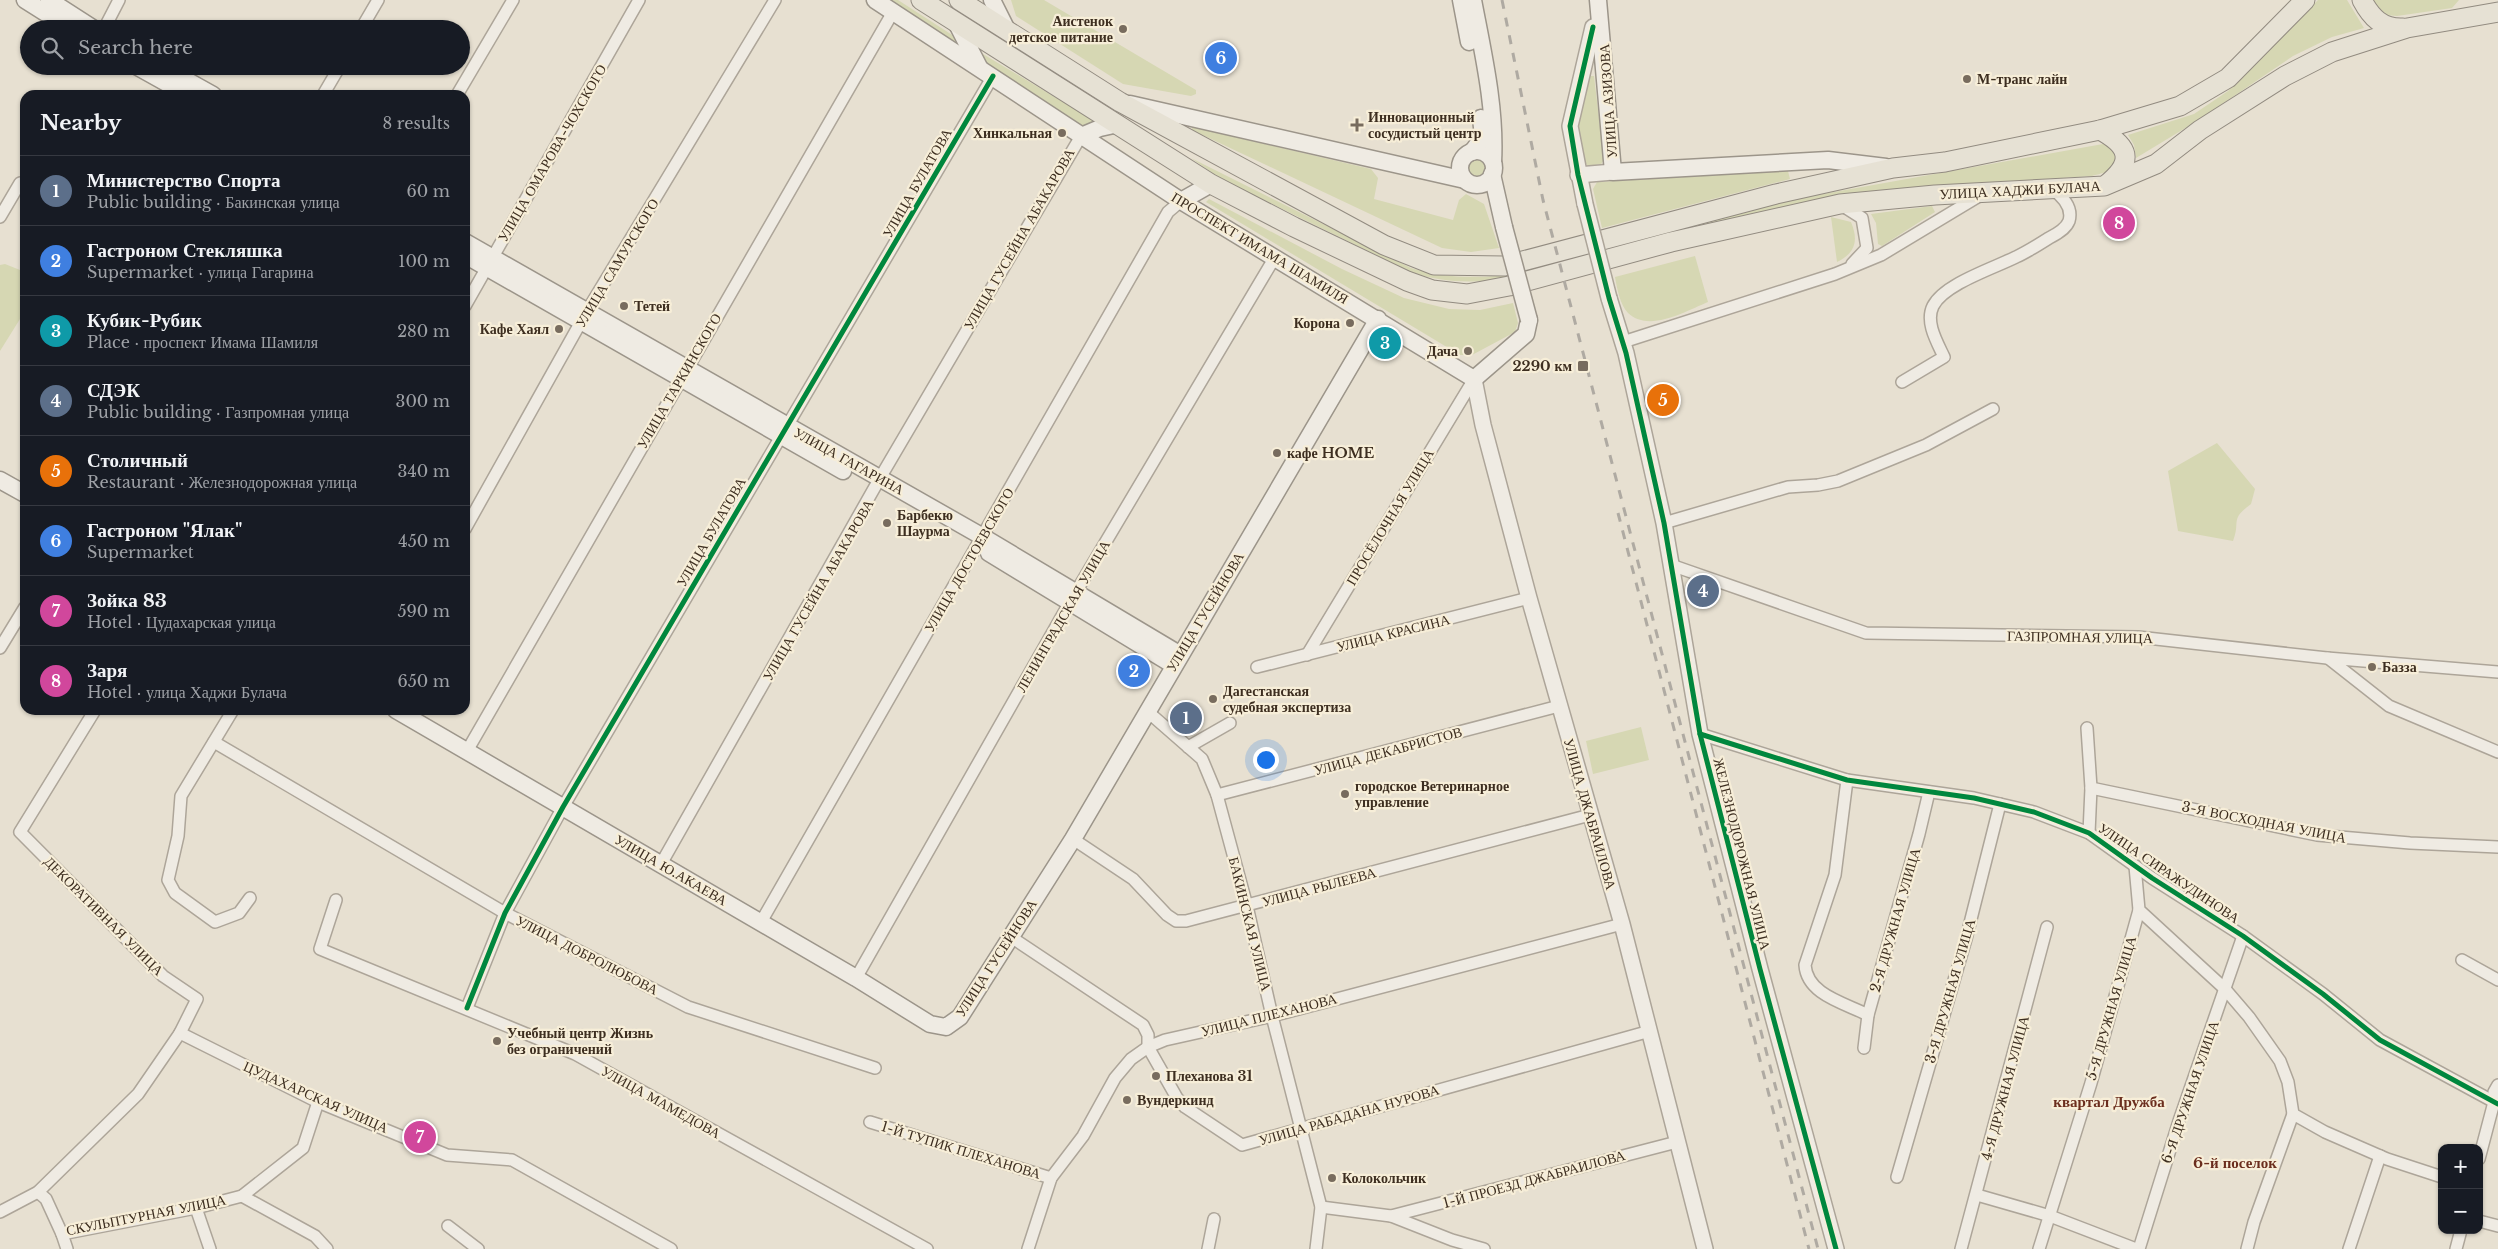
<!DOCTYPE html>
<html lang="en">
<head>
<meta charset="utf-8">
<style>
	:root { --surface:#171b24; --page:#20242c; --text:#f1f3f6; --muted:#9ea1a6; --line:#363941; --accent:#0f766e }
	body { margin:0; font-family:"Libre Baskerville",serif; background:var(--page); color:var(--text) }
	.controls { position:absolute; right:15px; bottom:15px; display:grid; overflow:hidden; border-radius:10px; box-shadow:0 1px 4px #0004 }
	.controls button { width:45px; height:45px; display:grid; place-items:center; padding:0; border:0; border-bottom:1px solid var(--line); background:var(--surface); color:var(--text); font:25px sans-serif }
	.you { position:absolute; left:1265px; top:759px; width:18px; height:18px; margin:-12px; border:4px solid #fff; border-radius:50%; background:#1a73e8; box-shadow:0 0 0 8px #1a73e833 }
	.badge { display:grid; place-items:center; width:32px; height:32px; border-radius:50%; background:var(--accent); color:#fff; font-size:16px; font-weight:700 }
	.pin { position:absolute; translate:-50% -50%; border:2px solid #fff; box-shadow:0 1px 5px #0006 }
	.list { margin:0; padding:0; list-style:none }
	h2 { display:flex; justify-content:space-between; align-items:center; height:65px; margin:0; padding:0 20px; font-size:21px }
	h2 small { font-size:16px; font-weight:400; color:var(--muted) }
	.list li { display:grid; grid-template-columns:32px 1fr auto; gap:15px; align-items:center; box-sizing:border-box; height:70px; padding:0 20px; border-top:1px solid var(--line) }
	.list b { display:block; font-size:19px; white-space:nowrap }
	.list p { margin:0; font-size:16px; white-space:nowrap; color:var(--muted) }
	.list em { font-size:16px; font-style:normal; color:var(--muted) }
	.icon { flex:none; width:28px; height:28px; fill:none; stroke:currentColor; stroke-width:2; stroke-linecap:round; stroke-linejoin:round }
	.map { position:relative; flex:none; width:2498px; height:1249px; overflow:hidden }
	.search { position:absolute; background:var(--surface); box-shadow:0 1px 4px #0004; left:20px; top:20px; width:450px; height:55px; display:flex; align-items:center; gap:12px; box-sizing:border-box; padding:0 18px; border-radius:28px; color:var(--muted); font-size:19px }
	.panel { position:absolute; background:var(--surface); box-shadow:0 1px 4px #0004; left:20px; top:90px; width:450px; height:625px; border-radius:15px }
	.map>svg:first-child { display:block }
	.green { fill:#d6d7b3 }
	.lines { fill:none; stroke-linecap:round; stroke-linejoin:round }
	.minor-casing { stroke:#ada599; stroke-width:14 }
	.tertiary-casing { stroke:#ada599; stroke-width:18 }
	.secondary-casing { stroke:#9c958a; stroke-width:19 }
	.primary-casing { stroke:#928b80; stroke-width:21 }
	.minor { stroke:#efebe3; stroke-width:11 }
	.tertiary { stroke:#efebe3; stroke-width:15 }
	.secondary { stroke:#efebe3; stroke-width:16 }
	.primary { stroke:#e6e1d4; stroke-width:19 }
	.rail { stroke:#afaaa2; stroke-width:3; stroke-dasharray:9 9; stroke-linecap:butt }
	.tertiary-bridge-casing { stroke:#ada599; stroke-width:18; stroke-linecap:butt }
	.secondary-bridge-casing { stroke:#9c958a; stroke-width:19; stroke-linecap:butt }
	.tertiary-bridge { stroke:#efebe3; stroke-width:15 }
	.secondary-bridge { stroke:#efebe3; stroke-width:16 }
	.cycleway-casing { stroke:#f7eed8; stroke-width:8 }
	.cycleway { stroke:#00873e; stroke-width:5 }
	.poi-dot { fill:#786c5e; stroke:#f7eed8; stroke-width:2 }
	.labels { text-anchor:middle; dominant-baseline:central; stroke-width:4.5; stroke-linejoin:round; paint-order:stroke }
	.poi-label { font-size:14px; font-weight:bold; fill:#3d2e20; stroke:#f7eed8; text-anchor:start }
	.street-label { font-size:14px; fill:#3d2e20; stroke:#f7eed8 }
	.neighbourhood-label { font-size:15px; font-weight:bold; fill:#6b2e1e; stroke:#f7eed8 }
</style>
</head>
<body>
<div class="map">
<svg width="2498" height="1249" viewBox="0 0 2498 1249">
	<rect width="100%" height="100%" fill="#e7e0d1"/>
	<g class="green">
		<path d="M888 0H898L963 42 968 52Z"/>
		<path d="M1011 0H1044L1196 90V94L1191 96 1123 84 1016 16Z"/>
		<path d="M2318 0H2347L2364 28 2332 37 2293 56 2197 121 2136 158 2134 145 2128 135 2194 114 2228 91Z"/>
		<path d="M2372 0H2459L2452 8 2397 16 2386 15Z"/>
		<path d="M973 48 1101 125 1086 128 980 62Z"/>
		<path d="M1589 76H1594L1604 160 1601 164 1588 166C1569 147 1583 99 1589 76Z"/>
		<path d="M1192 127 1371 169 1378 178 1374 199 1453 220 1459 200 1466 194 1484 204 1499 248 1471 252 1442 248 1192 130Z"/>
		<path d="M2103 144 2113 148C2122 169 2108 172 2092 176L1954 185 1497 280C1466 283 1440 282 1411 272L1221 179 1191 158 1411 268C1440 277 1466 278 1497 276L1778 202Z"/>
		<circle cx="1477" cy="167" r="10"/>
		<path d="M1788 171 1790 179 1602 228 1593 189 1597 182Z"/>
		<path d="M1209 199 1342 269 1404 298 1449 309 1480 310 1513 303 1518 323 1515 332 1472 355H1460L1206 202Z"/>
		<path d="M1932 206 1935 212 1882 246 1878 244 1876 223 1871 214Z"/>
		<path d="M1831 217 1851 222C1859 241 1855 253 1837 262Z"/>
		<path d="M1695 256 1708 302C1686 311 1649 333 1628 313 1620 305 1617 288 1615 277Z"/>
		<path d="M5 264 25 272V311L0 351V265Z"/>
		<path d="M2217 443 2255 489 2251 504C2229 520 2241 521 2233 541L2178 531 2168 471Z"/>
		<path d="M1641 727 1649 760 1593 774 1586 741Z"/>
	</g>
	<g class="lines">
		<defs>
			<g id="minor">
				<path d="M104 29 119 0"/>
				<path d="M361 29 378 0"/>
				<path d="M323 95 340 66"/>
				<path d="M457 95 513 0"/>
				<path d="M1840 204 1862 218 1867 248 1852 264"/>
				<path d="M0 217 20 183"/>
				<path d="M465 306 639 0"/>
				<path d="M1623 342 1835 274 1881 255 1979 196"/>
				<path d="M1902 382 1944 357C1937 342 1925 322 1933 306 1944 284 1994 268 2016 257 2027 252 2038 245 2049 238 2057 234 2066 229 2069 221 2073 207 2062 196 2052 189"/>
				<path d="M1664 523 1788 487 1818 485 1838 481 1926 445 1993 409"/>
				<path d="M465 529 587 311 775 0"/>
				<path d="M1671 565 1866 633 2138 637 2327 658 2498 672"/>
				<path d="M0 648 25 607"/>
				<path d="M1307 655 1474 379"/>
				<path d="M2328 658 2389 706 2498 752"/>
				<path d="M1257 667 1529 598"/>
				<path d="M233 710 181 796 178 836 168 880 175 893 215 922 239 913 250 898"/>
				<path d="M1147 711 1202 759 1217 795 1247 906 1272 1016 1321 1207 1316 1249"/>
				<path d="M2087 728 2091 788 2089 833"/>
				<path d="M1700 734 1847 780 1974 798 2034 812 2089 833 2152 878 2243 936 2323 994 2380 1040 2498 1104"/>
				<path d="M214 742 505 913 688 1007 875 1068"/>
				<path d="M1188 747 1230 723"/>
				<path d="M467 751 893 12"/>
				<path d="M1847 780 1835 875 1805 965C1807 995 1845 1003 1868 1015"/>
				<path d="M2091 788 2317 835 2410 843 2498 847"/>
				<path d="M1217 795 1559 706"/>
				<path d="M1073 839 1133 879 1167 915 1176 921H1186L1590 815"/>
				<path d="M661 864 880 478 1081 136"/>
				<path d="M2135 866 2139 910 2225 989 2249 1017 2280 1061 2288 1082 2293 1114 2325 1132 2387 1159 2442 1177"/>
				<path d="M336 900 320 949 575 1054 927 1249"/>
				<path d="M761 922 1168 212 1181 201"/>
				<path d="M1011 937 1143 1025 1148 1035V1047L1177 1098 1185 1107 1242 1145 1650 1031"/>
				<path d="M2462 960 2498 980"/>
				<path d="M856 978 1070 602 1275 257"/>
				<path d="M467 1008 505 913 563 807 993 76"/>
				<path d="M180 1033 318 1102 447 1155 512 1160 671 1249"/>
				<path d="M1864 1048 1868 1015 1919 834 1929 792"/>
				<path d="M870 1122 1051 1178"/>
				<path d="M2479 1159 2494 1102V1092L2498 1085"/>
				<path d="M1897 1177 1966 939 2000 804"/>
				<path d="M38 1192 46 1199 62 1234 196 1208 242 1196 303 1148 318 1102"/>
				<path d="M1977 1195 2050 1216 2136 1249"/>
				<path d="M242 1196 315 1236 327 1249"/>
				<path d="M1321 1207 1391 1216 1452 1240 1484 1249"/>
				<path d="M196 1208 210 1249"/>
				<path d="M0 1212 38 1192 138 1094 180 1033 197 999 163 976 20 832 95 710"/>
				<path d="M1391 1216 1677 1142"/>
				<path d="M2479 1221 2498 1226"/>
				<path d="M448 1226 478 1249"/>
				<path d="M62 1234 67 1249"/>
				<path d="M1028 1249 1051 1178 1083 1136 1115 1078 1131 1059 1148 1047 1165 1040 1272 1016 1622 924"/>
				<path d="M1208 1249 1214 1219"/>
				<path d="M1961 1249 2047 927"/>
				<path d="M2039 1249 2091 1083 2139 910"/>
				<path d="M2139 1249 2179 1121 2243 936"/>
				<path d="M2247 1249 2254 1222 2293 1114"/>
				<path d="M2349 1249 2380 1156"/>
				<path d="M2456 1249 2461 1230"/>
			</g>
			<g id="tertiary">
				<path d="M1578 175 1613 172"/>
				<path d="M1585 204 1570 126 1593 27"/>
				<path d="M1609 298 1626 353 1664 523 1700 734 1760 969 1836 1249"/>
				<path d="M1474 379 1483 425 1529 598 1622 924 1705 1249"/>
			</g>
			<g id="secondary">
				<path d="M25 0 71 29"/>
				<path d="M49 0 94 29"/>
				<path d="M875 0 1181 201 1474 379 1526 334 1529 320"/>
				<path d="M992 0 1007 30"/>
				<path d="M1461 0 1469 42"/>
				<path d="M1473 0C1483 53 1496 108 1493 162"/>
				<path d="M1598 0 1613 172 1828 160 1886 167"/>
				<path d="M957 24 979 67"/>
				<path d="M136 66 188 95"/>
				<path d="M161 66 213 95"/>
				<path d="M1130 104 1465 180"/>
				<path d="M1081 136 1100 128 1118 124"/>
				<circle cx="1477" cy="168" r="17"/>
				<path d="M1472 152 1483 137 1481 118"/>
				<path d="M1492 174 1504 227"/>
				<path d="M1181 201 1211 184"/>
				<path d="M465 242 983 537 1179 654"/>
				<path d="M465 255 843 471"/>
				<path d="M0 480 25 494"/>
				<path d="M989 553 1173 665"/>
				<path d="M396 710 856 978 930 1024 946 1027 960 1017 1073 839 1378 319"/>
			</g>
			<g id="primary">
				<path d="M921 0 1211 184 1294 227 1407 281 1432 290 1467 294 1509 286 1671 242 1840 204 1935 195 2104 186 2156 164 2200 130 2285 76 2332 52 2407 28 2498 12"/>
				<path d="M959 0 1120 102 1384 245 1434 265 1504 266 1776 194 1893 168 1945 162 2100 130 2180 106 2228 78 2305 0"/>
				<path d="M2362 0C2371 17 2382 29 2403 28"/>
				<path d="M2100 130C2129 146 2135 161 2107 184"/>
			</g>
		</defs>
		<use href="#minor" class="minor-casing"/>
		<use href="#tertiary" class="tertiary-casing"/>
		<use href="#secondary" class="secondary-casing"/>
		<use href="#primary" class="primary-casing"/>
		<use href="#minor" class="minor"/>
		<use href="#tertiary" class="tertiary"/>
		<use href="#secondary" class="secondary"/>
		<use href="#primary" class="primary"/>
		<g class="rail">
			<path d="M1502 0 1543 200 1818 1249"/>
			<path d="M1618 513 1809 1249"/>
		</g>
		<defs>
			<path id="tertiary-bridge" d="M1585 204 1609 298"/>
			<path id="secondary-bridge" d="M1504 227 1529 320"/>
		</defs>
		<use href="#tertiary-bridge" class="tertiary-bridge-casing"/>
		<use href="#secondary-bridge" class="secondary-bridge-casing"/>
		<use href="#tertiary-bridge" class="tertiary-bridge"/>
		<use href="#secondary-bridge" class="secondary-bridge"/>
		<defs>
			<g id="cycleway">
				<path d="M1593 27 1570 126 1578 175 1609 298 1626 353 1664 523 1700 734 1760 969 1836 1249"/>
				<path d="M1700 734 1847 780 1974 798 2034 812 2089 833 2152 878 2243 936 2323 994 2380 1040 2498 1104"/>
				<path d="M467 1008 505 913 563 807 993 76"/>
			</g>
		</defs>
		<use href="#cycleway" class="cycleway-casing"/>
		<use href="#cycleway" class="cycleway"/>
	</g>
	<g class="poi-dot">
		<circle cx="1123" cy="29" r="5"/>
		<circle cx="1967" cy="79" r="5"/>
		<path d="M1354.5 117.5h5v5h5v5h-5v5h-5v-5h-5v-5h5z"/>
		<circle cx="1062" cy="133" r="5"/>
		<circle cx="624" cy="306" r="5"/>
		<circle cx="1350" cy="323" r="5"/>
		<circle cx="559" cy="329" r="5"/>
		<circle cx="1468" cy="351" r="5"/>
		<rect x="1577" y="360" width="12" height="12" rx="2.5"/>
		<circle cx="1277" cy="453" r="5"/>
		<circle cx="887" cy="523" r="5"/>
		<circle cx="2372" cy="667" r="5"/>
		<circle cx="1213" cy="699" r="5"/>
		<circle cx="1345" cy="794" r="5"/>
		<circle cx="497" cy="1041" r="5"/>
		<circle cx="1156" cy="1076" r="5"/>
		<circle cx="1127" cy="1100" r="5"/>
		<circle cx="1332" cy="1178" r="5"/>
	</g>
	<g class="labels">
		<g class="poi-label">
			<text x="1113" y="21" text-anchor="end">Аистенок<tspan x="1113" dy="16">детское питание</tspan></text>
			<text x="1977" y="79">М-транс лайн</text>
			<text x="1368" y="117">Инновационный<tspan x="1368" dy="16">сосудистый центр</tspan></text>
			<text x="1052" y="133" text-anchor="end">Хинкальная</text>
			<text x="634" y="306">Тетей</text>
			<text x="1340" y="323" text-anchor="end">Корона</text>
			<text x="549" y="329" text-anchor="end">Кафе Хаял</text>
			<text x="1458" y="351" text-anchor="end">Дача</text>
			<text x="1572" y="366" text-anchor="end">2290 км</text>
			<text x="1287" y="453">кафе HOME</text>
			<text x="897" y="515">Барбекю<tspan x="897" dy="16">Шаурма</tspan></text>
			<text x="2382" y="667">Базза</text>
			<text x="1223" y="691">Дагестанская<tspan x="1223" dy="16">судебная экспертиза</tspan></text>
			<text x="1355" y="786">городское Ветеринарное<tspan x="1355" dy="16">управление</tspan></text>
			<text x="507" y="1033">Учебный центр Жизнь<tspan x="507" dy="16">без ограничений</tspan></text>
			<text x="1166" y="1076">Плеханова 31</text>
			<text x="1137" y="1100">Вундеркинд</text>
			<text x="1342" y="1178">Колокольчик</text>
		</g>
		<g class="street-label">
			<text transform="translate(1608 101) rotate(-94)">УЛИЦА АЗИЗОВА</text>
			<text transform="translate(552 153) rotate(-60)">УЛИЦА ОМАРОВА-ЧОХСКОГО</text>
			<text transform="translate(917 183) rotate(-60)">УЛИЦА БУЛАТОВА</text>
			<text transform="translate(2020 190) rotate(-3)">УЛИЦА ХАДЖИ БУЛАЧА</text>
			<text transform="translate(1019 239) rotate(-60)">УЛИЦА ГУСЕЙНА АБАКАРОВА</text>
			<text transform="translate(1260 248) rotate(31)">ПРОСПЕКТ ИМАМА ШАМИЛЯ</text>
			<text transform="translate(617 263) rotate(-59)">УЛИЦА САМУРСКОГО</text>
			<text transform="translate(679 381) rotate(-60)">УЛИЦА ТАРКИНСКОГО</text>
			<text transform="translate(849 461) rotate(29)">УЛИЦА ГАГАРИНА</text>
			<text transform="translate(1390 517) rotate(-59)">ПРОСЁЛОЧНАЯ УЛИЦА</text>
			<text transform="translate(711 532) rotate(-60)">УЛИЦА БУЛАТОВА</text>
			<text transform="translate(969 560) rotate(-60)">УЛИЦА ДОСТОЕВСКОГО</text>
			<text transform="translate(818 590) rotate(-60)">УЛИЦА ГУСЕЙНА АБАКАРОВА</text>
			<text transform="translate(1205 612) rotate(-59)">УЛИЦА ГУСЕЙНОВА</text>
			<text transform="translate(1063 616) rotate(-60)">ЛЕНИНГРАДСКАЯ УЛИЦА</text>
			<text transform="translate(1393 633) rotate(-14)">УЛИЦА КРАСИНА</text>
			<text transform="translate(2080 637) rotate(1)">ГАЗПРОМНАЯ УЛИЦА</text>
			<text transform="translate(1388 751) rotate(-15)">УЛИЦА ДЕКАБРИСТОВ</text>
			<text transform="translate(1590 814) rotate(74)">УЛИЦА ДЖАБРАИЛОВА</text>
			<text transform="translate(2264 822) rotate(11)">3-Я ВОСХОДНАЯ УЛИЦА</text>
			<text transform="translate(1742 854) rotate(76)">ЖЕЛЕЗНОДОРОЖНАЯ УЛИЦА</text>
			<text transform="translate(671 870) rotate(30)">УЛИЦА Ю.АКАЕВА</text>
			<text transform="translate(2169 873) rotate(34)">УЛИЦА СИРАЖУДИНОВА</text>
			<text transform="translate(1319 887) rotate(-15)">УЛИЦА РЫЛЕЕВА</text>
			<text transform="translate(104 916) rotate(45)">ДЕКОРАТИВНАЯ УЛИЦА</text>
			<text transform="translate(1895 920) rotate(-74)">2-Я ДРУЖНАЯ УЛИЦА</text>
			<text transform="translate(1250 924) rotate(76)">БАКИНСКАЯ УЛИЦА</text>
			<text transform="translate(587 955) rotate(27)">УЛИЦА ДОБРОЛЮБОВА</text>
			<text transform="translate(996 958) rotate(-57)">УЛИЦА ГУСЕЙНОВА</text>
			<text transform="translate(1950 991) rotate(-74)">3-Я ДРУЖНАЯ УЛИЦА</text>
			<text transform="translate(2111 1008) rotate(-74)">5-Я ДРУЖНАЯ УЛИЦА</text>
			<text transform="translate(1269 1015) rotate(-14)">УЛИЦА ПЛЕХАНОВА</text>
			<text transform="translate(2005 1088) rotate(-75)">4-Я ДРУЖНАЯ УЛИЦА</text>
			<text transform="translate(2190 1092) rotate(-71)">6-Я ДРУЖНАЯ УЛИЦА</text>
			<text transform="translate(316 1097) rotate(24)">ЦУДАХАРСКАЯ УЛИЦА</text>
			<text transform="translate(661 1102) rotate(29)">УЛИЦА МАМЕДОВА</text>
			<text transform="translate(1349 1115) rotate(-16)">УЛИЦА РАБАДАНА НУРОВА</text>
			<text transform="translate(961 1150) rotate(17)">1-Й ТУПИК ПЛЕХАНОВА</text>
			<text transform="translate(1534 1179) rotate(-15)">1-Й ПРОЕЗД ДЖАБРАИЛОВА</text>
			<text transform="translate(146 1215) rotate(-11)">СКУЛЬПТУРНАЯ УЛИЦА</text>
		</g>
		<g class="neighbourhood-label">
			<text x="2109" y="1101">квартал Дружба</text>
			<text x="2235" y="1162">6-й поселок</text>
		</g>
	</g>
</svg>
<div class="controls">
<button>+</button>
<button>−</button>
</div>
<div class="you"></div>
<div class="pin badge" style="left:1186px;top:718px;background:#5c6f8a">1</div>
<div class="pin badge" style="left:1134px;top:671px;background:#3f7fe0">2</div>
<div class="pin badge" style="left:1385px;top:343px;background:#0f9aa8">3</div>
<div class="pin badge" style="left:1703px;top:591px;background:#5c6f8a">4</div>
<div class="pin badge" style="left:1663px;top:400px;background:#e8710a">5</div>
<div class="pin badge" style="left:1221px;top:58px;background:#3f7fe0">6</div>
<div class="pin badge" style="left:420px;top:1137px;background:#d1479c">7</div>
<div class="pin badge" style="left:2119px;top:223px;background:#d1479c">8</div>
<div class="search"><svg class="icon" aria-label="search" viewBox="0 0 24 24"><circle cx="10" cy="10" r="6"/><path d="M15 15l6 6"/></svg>Search here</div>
<section class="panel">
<h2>Nearby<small>8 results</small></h2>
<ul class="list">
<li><span class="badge" style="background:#5c6f8a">1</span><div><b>Министерство Спорта</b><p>Public building · Бакинская улица</p></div><em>60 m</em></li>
<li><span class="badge" style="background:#3f7fe0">2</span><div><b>Гастроном Стекляшка</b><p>Supermarket · улица Гагарина</p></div><em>100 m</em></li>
<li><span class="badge" style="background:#0f9aa8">3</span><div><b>Кубик-Рубик</b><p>Place · проспект Имама Шамиля</p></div><em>280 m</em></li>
<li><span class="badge" style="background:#5c6f8a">4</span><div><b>СДЭК</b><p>Public building · Газпромная улица</p></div><em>300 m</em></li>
<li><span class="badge" style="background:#e8710a">5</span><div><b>Столичный</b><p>Restaurant · Железнодорожная улица</p></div><em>340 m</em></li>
<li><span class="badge" style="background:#3f7fe0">6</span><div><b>Гастроном &quot;Ялак&quot;</b><p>Supermarket</p></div><em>450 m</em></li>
<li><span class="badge" style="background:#d1479c">7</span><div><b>Зойка 83</b><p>Hotel · Цудахарская улица</p></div><em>590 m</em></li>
<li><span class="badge" style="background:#d1479c">8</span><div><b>Заря</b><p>Hotel · улица Хаджи Булача</p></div><em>650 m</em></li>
</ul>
</section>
</div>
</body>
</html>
